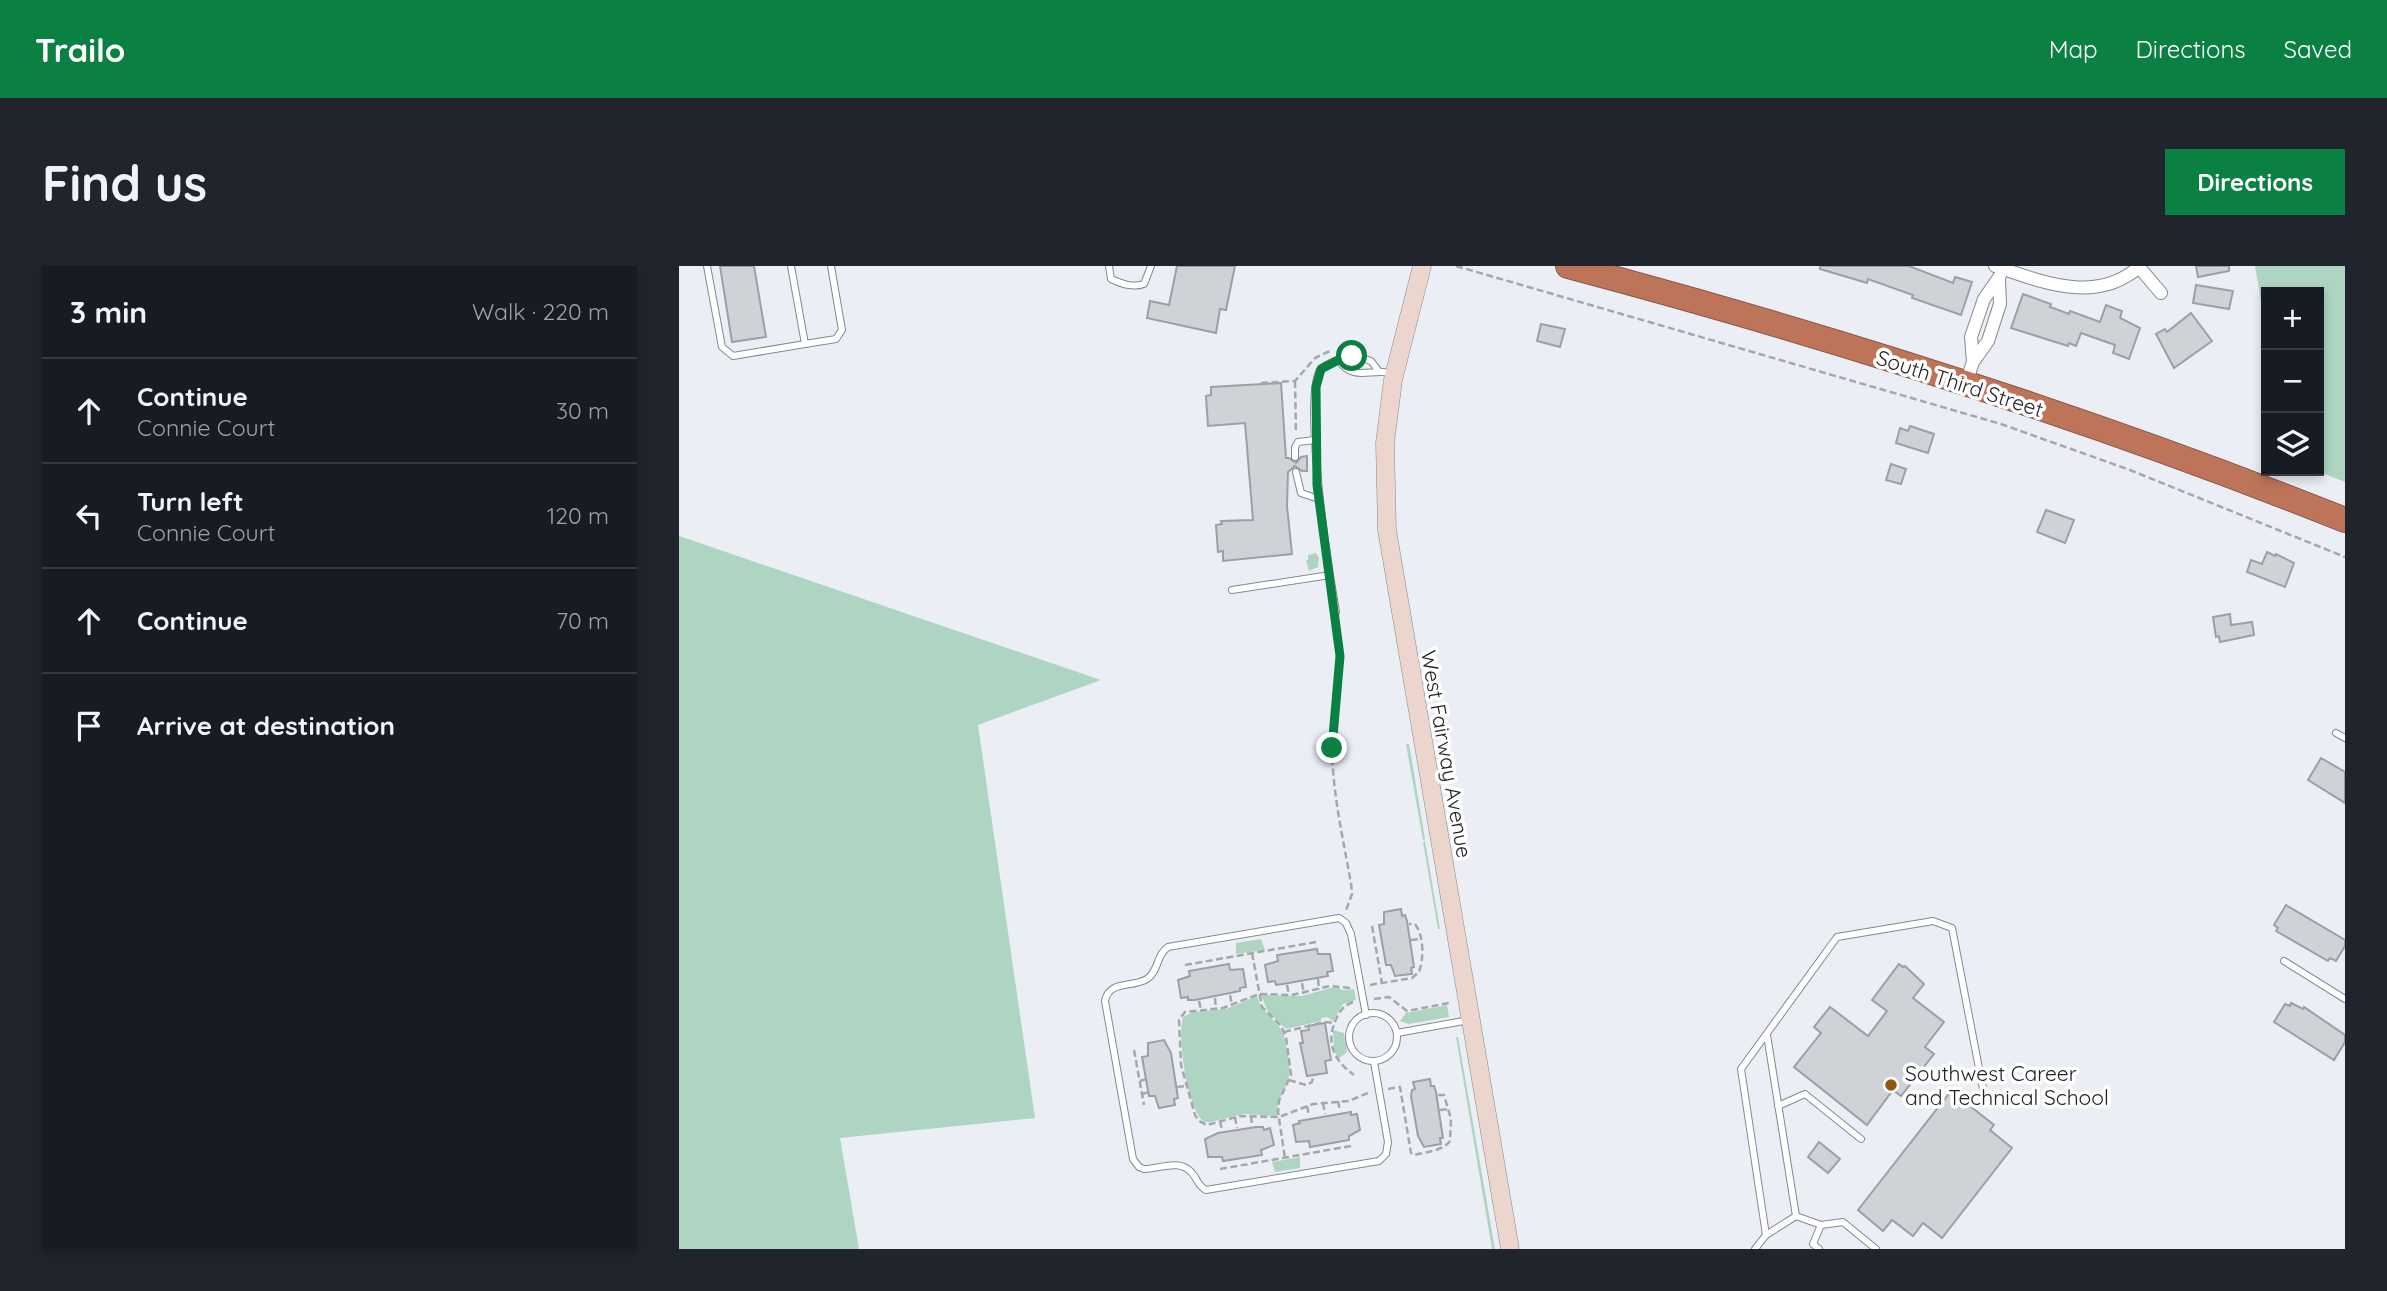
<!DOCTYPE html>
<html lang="en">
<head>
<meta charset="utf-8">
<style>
	:root { --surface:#171b24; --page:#20242c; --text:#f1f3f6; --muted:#9ea1a6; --line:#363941; --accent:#0b8043 }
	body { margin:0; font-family:Quicksand,sans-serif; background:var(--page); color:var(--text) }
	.controls { position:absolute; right:21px; top:21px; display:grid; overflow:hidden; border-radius:0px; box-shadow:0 4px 10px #0003 }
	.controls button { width:63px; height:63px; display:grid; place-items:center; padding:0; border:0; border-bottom:2px solid var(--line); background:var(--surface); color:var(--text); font:35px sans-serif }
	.stop { position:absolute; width:21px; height:21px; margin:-16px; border:5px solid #0b8043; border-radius:50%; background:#fff }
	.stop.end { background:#0b8043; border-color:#fff; box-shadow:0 2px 7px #0008 }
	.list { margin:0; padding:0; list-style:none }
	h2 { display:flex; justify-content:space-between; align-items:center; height:91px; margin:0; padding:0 28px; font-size:30px }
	h2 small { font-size:23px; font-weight:400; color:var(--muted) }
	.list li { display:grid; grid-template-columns:46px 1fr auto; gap:21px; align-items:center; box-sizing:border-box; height:105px; padding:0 28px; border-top:2px solid var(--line) }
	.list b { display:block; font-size:26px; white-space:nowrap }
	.list p { margin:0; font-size:23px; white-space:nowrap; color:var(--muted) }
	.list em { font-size:23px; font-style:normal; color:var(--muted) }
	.icon { flex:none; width:38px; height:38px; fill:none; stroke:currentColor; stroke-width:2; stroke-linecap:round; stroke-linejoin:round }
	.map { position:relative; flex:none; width:1666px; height:983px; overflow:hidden; border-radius:0px }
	header { display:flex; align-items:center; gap:42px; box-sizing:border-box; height:98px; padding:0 35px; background:var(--accent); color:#fff }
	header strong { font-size:33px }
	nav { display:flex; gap:38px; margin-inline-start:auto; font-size:24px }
	.intro { display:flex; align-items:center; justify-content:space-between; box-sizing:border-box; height:168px; padding:0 42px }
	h1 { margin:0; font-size:49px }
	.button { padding:18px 32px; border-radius:0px; background:var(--accent); color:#fff; font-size:24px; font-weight:700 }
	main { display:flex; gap:42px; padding:0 42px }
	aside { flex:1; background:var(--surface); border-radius:0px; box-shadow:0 4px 10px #0003 }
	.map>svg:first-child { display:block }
	.green { fill:#aed5c2 }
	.building { fill:#cfd3d8; stroke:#9c9fa5; stroke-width:2 }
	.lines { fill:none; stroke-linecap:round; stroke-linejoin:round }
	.lane-casing { stroke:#85898e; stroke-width:8 }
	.street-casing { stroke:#85898e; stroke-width:14 }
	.secondary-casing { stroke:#85898e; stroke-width:19 }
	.highway-casing { stroke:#865846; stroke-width:26 }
	.path { stroke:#a4a7ac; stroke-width:2.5; stroke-dasharray:7 3.5; stroke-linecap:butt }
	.lane { stroke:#fff; stroke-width:6 }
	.street { stroke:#fff; stroke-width:12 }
	.secondary { stroke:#ebd5cd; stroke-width:18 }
	.highway { stroke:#bd7458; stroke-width:24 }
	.route { stroke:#0b8043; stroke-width:9 }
	.poi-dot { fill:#905810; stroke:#fff; stroke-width:2.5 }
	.labels { text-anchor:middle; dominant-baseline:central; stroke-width:7; stroke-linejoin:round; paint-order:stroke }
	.street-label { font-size:21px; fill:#212325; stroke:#fff }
	.poi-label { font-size:21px; fill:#212325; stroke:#fff; text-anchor:start }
</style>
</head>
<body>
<header>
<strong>Trailo</strong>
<nav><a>Map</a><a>Directions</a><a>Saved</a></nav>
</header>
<div class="intro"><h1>Find us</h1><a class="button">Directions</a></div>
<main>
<aside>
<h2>3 min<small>Walk · 220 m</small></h2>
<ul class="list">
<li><svg class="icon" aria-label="ahead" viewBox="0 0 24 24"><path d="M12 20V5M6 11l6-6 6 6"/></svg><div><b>Continue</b><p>Connie Court</p></div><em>30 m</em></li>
<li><svg class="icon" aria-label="left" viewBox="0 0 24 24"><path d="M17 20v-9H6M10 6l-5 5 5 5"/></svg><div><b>Turn left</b><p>Connie Court</p></div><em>120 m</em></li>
<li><svg class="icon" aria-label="ahead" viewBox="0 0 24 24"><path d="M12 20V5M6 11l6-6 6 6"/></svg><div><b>Continue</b></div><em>70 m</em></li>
<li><svg class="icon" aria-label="arrive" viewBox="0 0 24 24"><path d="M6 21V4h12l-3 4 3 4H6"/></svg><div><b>Arrive at destination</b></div></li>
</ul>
</aside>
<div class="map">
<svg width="1666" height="983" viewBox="0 0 1666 983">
	<rect width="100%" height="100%" fill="#ebeff5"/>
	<g class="green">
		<path d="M1576 0H1666V216L1638 205H1640V26H1587V65Z"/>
		<path d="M0 270 422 414 299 459 356 852 161 872 180 983H0Z"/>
		<path d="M637 287 640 292 639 301 630 305 627 294H629V289Z"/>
		<path d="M727 478H730L746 573 744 574Z"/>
		<path d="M746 575 761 663H759L744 576Z"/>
		<path d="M582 673 586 684 557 688V677Z"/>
		<path d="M655 721 664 724 675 723 677 734 664 738 654 755 648 751 642 752V755L607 763 589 746 582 729 623 730Z"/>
		<path d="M578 730C584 749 600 755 605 770 608 782 613 802 609 814 604 829 598 832 598 850L564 848 532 856H525C508 843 498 772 504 751L514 746 547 743Z"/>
		<path d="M768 739 770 751 730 758 721 755 727 747Z"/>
		<path d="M654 764 665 767 668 786 659 793 655 783Z"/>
		<path d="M777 771H779L816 983H813Z"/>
		<path d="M621 891V902L596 906 593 896Z"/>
	</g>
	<g class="building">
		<path d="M41 0H75L87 71 53 76Z"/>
		<path d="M498 0H556L547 44 541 43 537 67 468 52 471 35 490 39Z"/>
		<path d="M1141 0H1230L1274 17 1276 11 1293 16 1282 49 1233 32 1234 29 1189 13 1188 17 1141 3Z"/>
		<path d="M1517 0H1550V5L1519 11Z"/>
		<path d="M1517 19 1554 25 1550 43 1514 37Z"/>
		<path d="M1344 28 1372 38 1371 41 1390 48 1391 45 1421 56 1427 39 1443 45 1441 52 1461 62 1450 93 1434 87 1436 79 1402 67 1397 80 1390 77 1389 80 1332 62Z"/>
		<path d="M1512 47 1533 75 1495 102 1477 68 1486 63 1488 66Z"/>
		<path d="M862 58 886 63 881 81 858 75Z"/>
		<path d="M602 117 607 192H610L617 197 622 191 628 190V205H623L616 200 609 206 608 240 613 288 544 295V285L539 286 537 259 543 258 542 255 574 254 566 157 529 160 527 130 532 129V121Z"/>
		<path d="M1231 160 1255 168 1249 187 1217 177 1221 162 1229 165Z"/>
		<path d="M1212 198 1227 203 1222 218 1207 214Z"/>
		<path d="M1367 244 1395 254 1386 277 1358 266Z"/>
		<path d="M1588 286 1596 290 1597 288 1615 297 1606 321 1568 306 1572 294 1583 298Z"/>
		<path d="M1551 348 1552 359 1573 356 1575 369 1541 376 1540 370 1537 371 1534 351Z"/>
		<path d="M1642 492 1666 506V537L1629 514Z"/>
		<path d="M1607 639 1666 674V680L1657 695 1651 692 1649 695 1597 665 1599 662 1595 659Z"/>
		<path d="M722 643 723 650 726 649 728 655 735 701 732 702 733 708 716 710 712 699H707L700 659 705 658V646Z"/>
		<path d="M638 683 639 688H651L654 705 648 706 649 710 604 718 597 719 596 715 589 716 586 699 599 695 598 689Z"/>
		<path d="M550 698 551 704 564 703 567 721 561 722V725L516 734H509V731L502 732 499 714 511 710 510 705Z"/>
		<path d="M1220 698 1224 701 1226 700 1245 718 1234 732 1265 756 1246 781 1255 788 1222 830 1214 824 1188 859 1115 801 1142 767 1135 761 1151 741 1189 770 1208 745 1193 734Z"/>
		<path d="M1612 737 1624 743 1625 741 1666 769V776L1655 794 1595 756 1606 738 1611 740Z"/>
		<path d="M646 757 652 794 646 795 648 807 628 810 621 777H624L622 765 630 764 629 760Z"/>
		<path d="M485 774 492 787 499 832 495 833 496 839 480 842 476 830H470L463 791 469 790V777Z"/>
		<path d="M751 813 752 820H755L757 826 764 872H761L762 878 745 881 739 870 732 830 733 824 736 823 734 816Z"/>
		<path d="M1272 825 1315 859 1311 864 1333 882 1263 972 1244 957 1234 970 1213 954 1204 965 1179 944Z"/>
		<path d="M672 846V849L678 848 681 864 670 870V874L631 881 630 875 617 876 614 859 621 857 620 855Z"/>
		<path d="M577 861H584L585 864 591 862 595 879 582 884 583 889 544 895 543 891H529L526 873 539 867Z"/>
		<path d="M1140 876 1161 893 1149 907 1129 891Z"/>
	</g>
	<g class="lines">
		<defs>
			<g id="lane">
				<path d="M28 0 43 81 54 90 126 78 112 0"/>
				<path d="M430 0 432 13C443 18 454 22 465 18L472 0"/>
				<path d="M126 78 157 73 163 64 152 0"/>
				<path d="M660 95C675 116 691 102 713 107"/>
				<path d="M616 191V181L619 176 636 174"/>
				<path d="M617 206 622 227 640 233"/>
				<path d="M651 309 657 346"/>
				<path d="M553 324 651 309C646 277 624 123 642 103 645 99 667 90 671 90 678 90 686 93 692 95L699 104"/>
				<path d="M1657 467 1666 472"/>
				<path d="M1605 695 1666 733"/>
				<circle cx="694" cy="771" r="24"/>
				<path d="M687 749 672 668 667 657 660 652 489 681C477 689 480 705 468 713 453 722 430 714 426 735L454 893 460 901 465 903C481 903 501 892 513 907 519 914 519 920 527 924L700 895 707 888 709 876 695 796"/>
				<path d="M718 767 790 754"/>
				<path d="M1088 769 1117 950"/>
				<path d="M1099 840 1126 828 1182 873"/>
				<path d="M1087 969 1117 950 1142 959 1164 956 1197 983"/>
				<path d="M1076 983 1087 969 1062 803 1158 671 1254 655 1273 662 1304 823"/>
				<path d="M1140 983 1134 978 1142 959"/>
			</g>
			<g id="street">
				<path d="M1316 0C1363 16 1418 39 1461 0"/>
				<path d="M1460 1 1482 27"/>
				<path d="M1294 96 1292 71 1305 33 1321 10"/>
				<path d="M1287 117 1294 96 1309 75 1321 38 1320 14"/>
			</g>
			<path id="secondary" d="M743 0 714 114 706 177 708 264 831 983"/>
			<path id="highway" d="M889 0C1152 70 1413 153 1666 254"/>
		</defs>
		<use href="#lane" class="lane-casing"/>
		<use href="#street" class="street-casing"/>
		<use href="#secondary" class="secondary-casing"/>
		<use href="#highway" class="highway-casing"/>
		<g class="path">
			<path d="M777 0 1322 158 1451 204 1666 291"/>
			<path d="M616 115 617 167"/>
			<path d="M582 117 616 115 636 92 651 85"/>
			<path d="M658 356C664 400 653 441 653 484 654 529 664 573 672 617L673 628 666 647"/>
			<path d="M693 660 703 717"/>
			<path d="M732 674 742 673"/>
			<path d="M573 687 583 741 602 760 607 771 612 809 600 835 599 846 606 892"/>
			<path d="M506 699 637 676"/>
			<path d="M639 713 640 724"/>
			<path d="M623 717 625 728"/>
			<path d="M608 719 610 729"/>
			<path d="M691 719 733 712 740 706C745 692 745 670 736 658H730"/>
			<path d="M671 722 651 720 613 729 580 728 544 742 506 746 500 754 502 799 516 849 520 855 528 859 561 850 600 851 634 838 670 835 691 826"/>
			<path d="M551 729 553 739"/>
			<path d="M536 732 537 743"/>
			<path d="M695 733 710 731 728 745 770 737"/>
			<path d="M520 735 522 744"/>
			<path d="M674 736C666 739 662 743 658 751 646 775 654 794 675 809"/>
			<path d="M605 766 645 756 655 757"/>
			<path d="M455 784 465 839"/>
			<path d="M610 814 627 819 633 816 634 811"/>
			<path d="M461 815 467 813"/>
			<path d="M498 821 507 820"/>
			<path d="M709 823 721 821 732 887 735 889C747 886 764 885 771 875L772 853 765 829H759"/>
			<path d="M463 828 470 826"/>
			<path d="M659 835 661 845"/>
			<path d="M644 837 646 848"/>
			<path d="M628 840 630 850"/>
			<path d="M761 844 771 843"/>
			<path d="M572 850 573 859"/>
			<path d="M556 851 558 862"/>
			<path d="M541 855 543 864"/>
			<path d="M541 903 672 880"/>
		</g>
		<use href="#lane" class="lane"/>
		<use href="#street" class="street"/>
		<use href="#secondary" class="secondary"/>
		<use href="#highway" class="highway"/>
	</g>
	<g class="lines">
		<path class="route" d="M653 482 661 390 638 219 637 121 642 103 665 91 673 90"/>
	</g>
	<circle class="poi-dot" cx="1212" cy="819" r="7"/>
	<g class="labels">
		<g class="street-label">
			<text transform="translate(1281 117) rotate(18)">South Third Street</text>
			<text transform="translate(768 488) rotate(80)">West Fairway Avenue</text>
		</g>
		<g class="poi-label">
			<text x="1226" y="807">Southwest Career<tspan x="1226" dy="24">and Technical School</tspan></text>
		</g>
	</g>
</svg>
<div class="controls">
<button>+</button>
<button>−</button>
<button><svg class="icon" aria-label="layers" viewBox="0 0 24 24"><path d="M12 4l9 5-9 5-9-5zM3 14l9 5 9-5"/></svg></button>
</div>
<div class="stop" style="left:673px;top:90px"></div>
<div class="stop end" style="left:653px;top:482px"></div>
</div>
</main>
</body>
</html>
